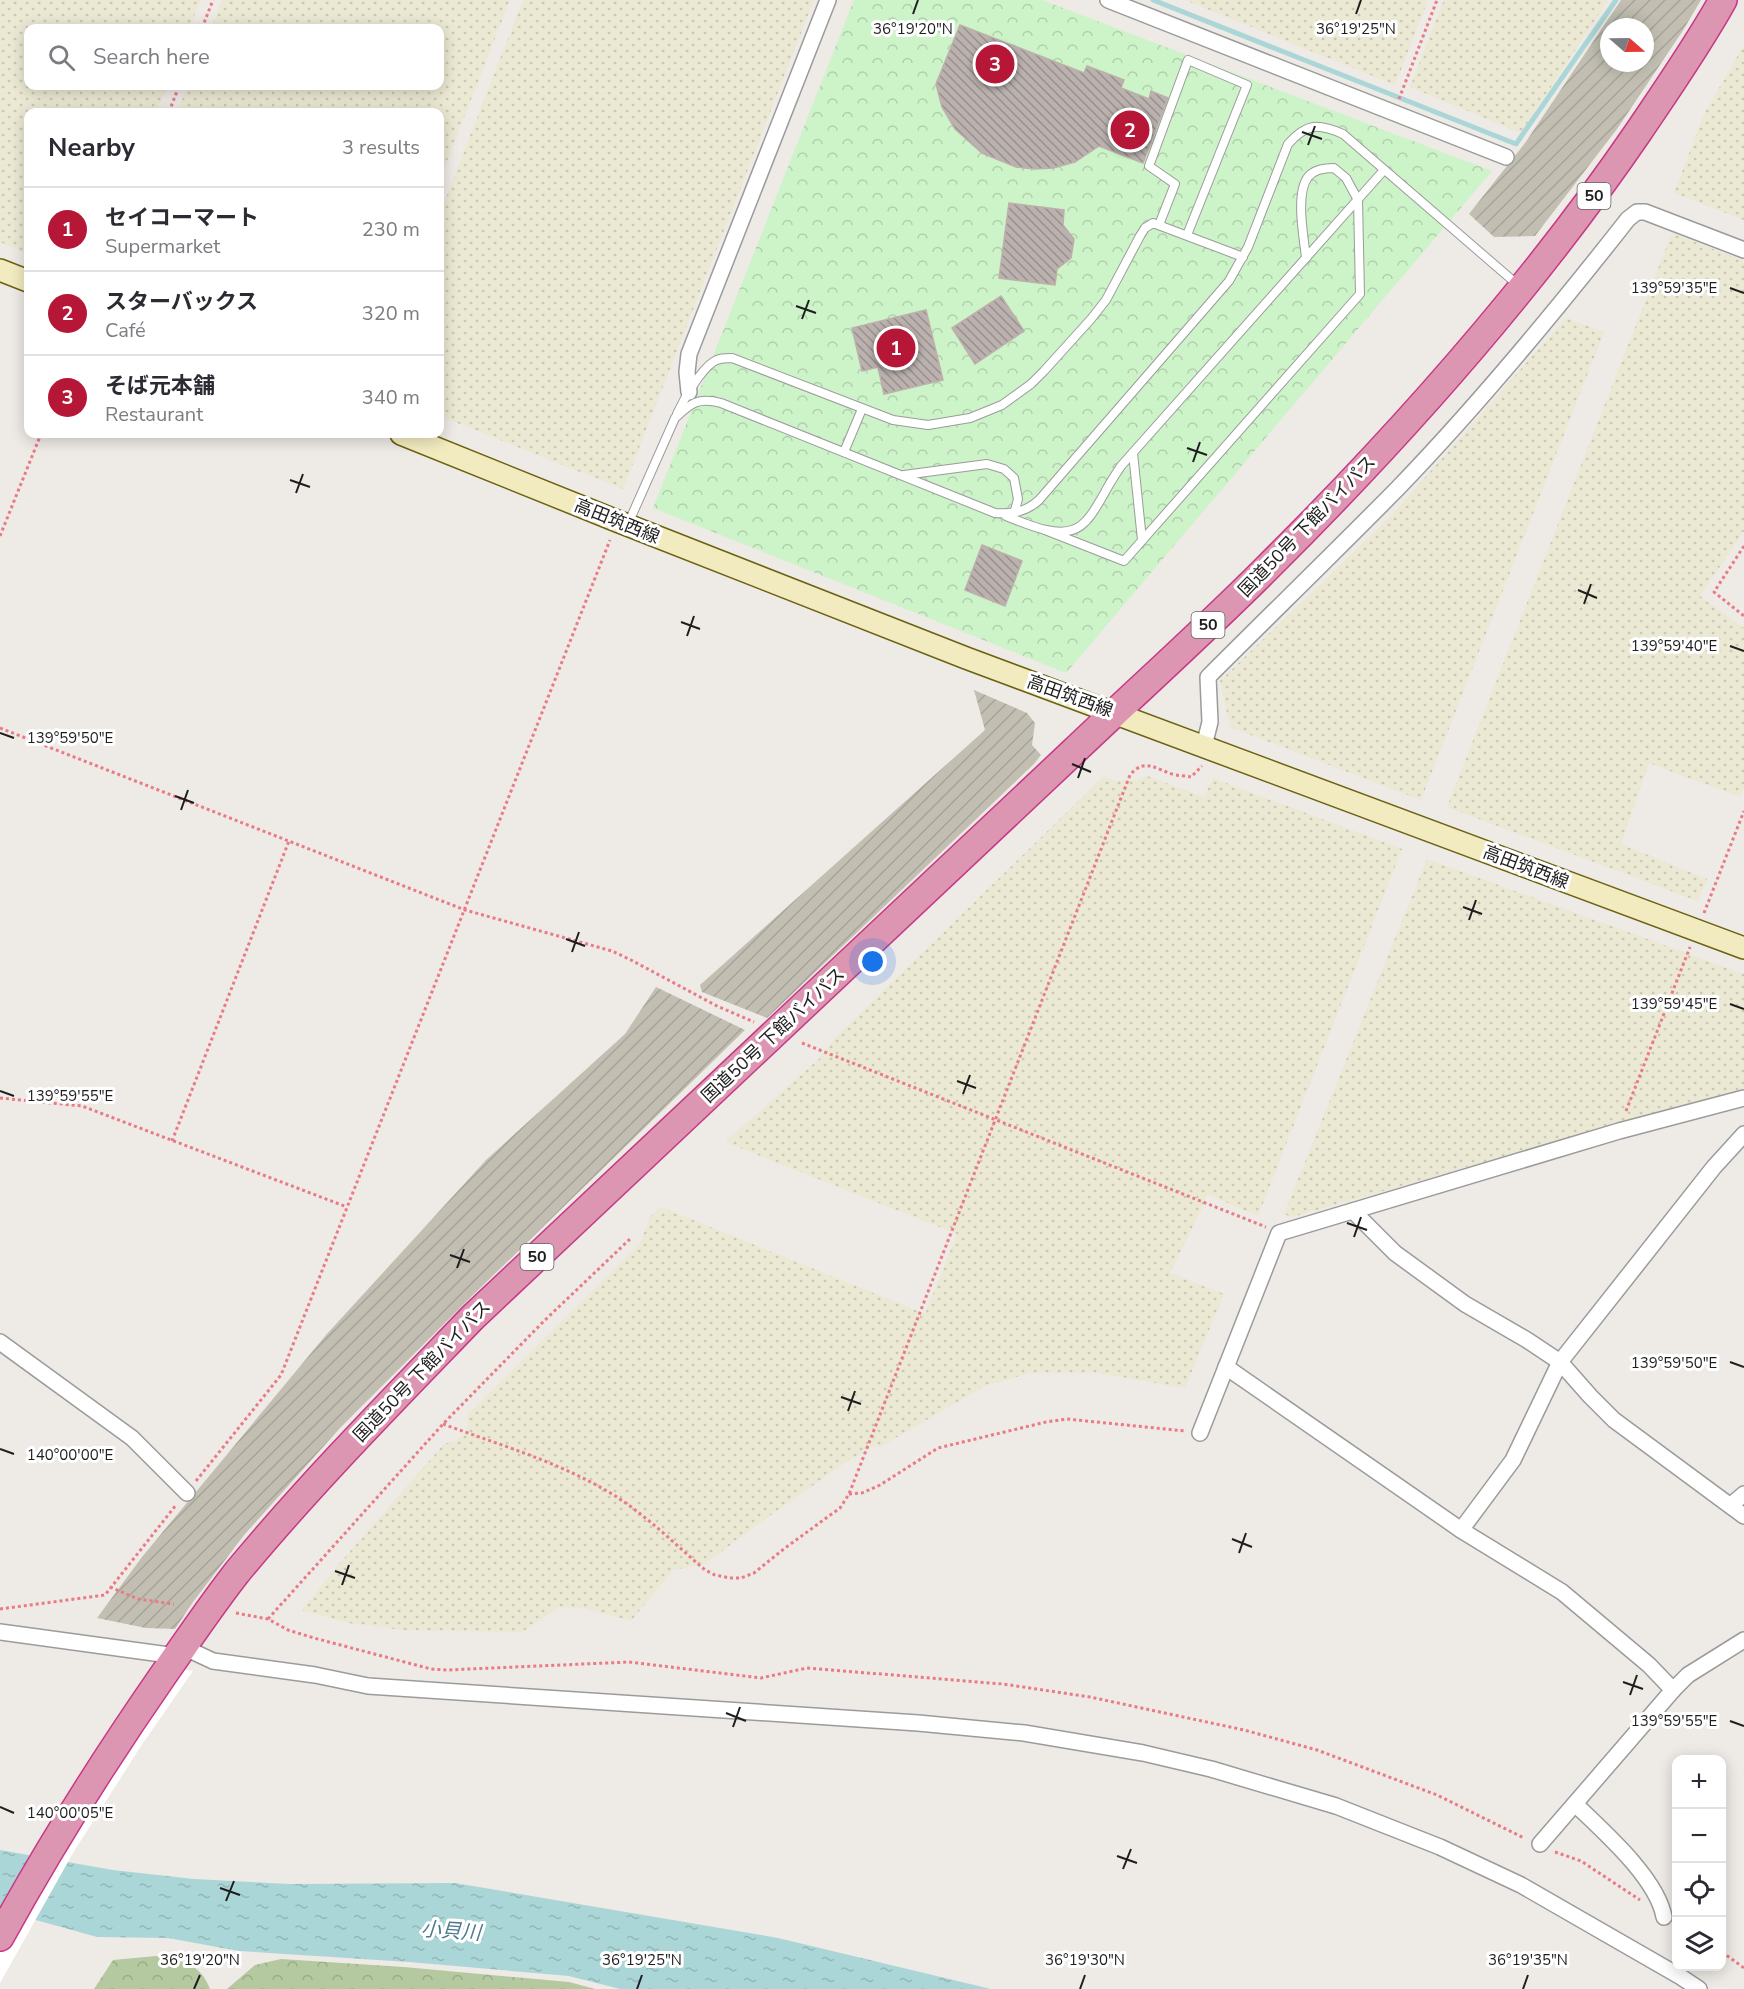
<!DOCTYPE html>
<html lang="en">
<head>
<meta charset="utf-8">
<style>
	:root { --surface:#fff; --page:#f7f7f7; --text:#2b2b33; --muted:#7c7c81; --line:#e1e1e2; --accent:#b61737 }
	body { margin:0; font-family:"Nunito Sans","Noto Sans JP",sans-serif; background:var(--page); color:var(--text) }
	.controls { position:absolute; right:18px; bottom:18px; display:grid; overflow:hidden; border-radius:12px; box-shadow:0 3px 15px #0003 }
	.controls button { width:54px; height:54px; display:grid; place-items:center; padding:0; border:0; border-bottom:2px solid var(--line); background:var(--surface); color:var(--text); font:30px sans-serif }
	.compass { position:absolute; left:1600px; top:18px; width:54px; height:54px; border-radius:50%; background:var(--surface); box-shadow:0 3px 15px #0003; rotate:110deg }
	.you { position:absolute; left:873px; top:962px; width:21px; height:21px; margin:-15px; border:4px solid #fff; border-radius:50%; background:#1a73e8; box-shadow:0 0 0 9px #1a73e833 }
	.badge { display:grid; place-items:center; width:39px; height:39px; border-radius:50%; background:var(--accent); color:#fff; font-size:20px; font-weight:700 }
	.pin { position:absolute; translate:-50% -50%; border:3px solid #fff; box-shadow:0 2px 6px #0006 }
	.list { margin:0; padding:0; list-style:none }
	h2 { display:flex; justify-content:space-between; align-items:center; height:78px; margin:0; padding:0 24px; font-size:26px }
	h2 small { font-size:20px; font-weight:400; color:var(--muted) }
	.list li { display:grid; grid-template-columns:39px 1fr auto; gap:18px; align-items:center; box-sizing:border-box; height:84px; padding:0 24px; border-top:2px solid var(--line) }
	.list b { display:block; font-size:22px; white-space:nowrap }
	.list p { margin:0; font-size:20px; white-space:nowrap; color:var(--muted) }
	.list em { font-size:20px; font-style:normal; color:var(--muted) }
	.icon { flex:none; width:33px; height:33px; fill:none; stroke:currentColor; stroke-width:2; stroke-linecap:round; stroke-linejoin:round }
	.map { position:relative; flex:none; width:1744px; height:1989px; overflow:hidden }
	.search { position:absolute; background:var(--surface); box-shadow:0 3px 15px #0003; left:24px; top:24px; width:420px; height:66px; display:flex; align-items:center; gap:15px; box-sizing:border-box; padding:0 21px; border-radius:12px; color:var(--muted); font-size:22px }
	.panel { position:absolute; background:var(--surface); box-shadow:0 3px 15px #0003; left:24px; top:108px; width:420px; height:330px; border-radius:12px }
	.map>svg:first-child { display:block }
	.construction { fill:url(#construction-furrows); fill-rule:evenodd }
	.farmland { fill:url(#farmland-dots) }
	.forest { fill:url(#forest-crowns) }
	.park { fill:url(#park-crowns) }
	.water { fill:url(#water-ripples) }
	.pier { fill:#fff }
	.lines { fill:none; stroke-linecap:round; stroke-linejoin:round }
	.stream { stroke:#abd6d7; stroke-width:5 }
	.building { fill:url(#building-back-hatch); stroke:#beafaa; stroke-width:1.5 }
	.lane-casing { stroke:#9b9b9b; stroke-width:10 }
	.street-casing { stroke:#9b9b9b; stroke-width:18 }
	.secondary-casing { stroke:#6a6111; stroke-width:24 }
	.highway-casing { stroke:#c73886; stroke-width:30 }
	.path { stroke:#ea7b86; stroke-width:3; stroke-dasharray:3 3; stroke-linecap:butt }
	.lane { stroke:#fff; stroke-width:8 }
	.street { stroke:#fff; stroke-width:15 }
	.secondary { stroke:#f2ebc0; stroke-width:21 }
	.highway { stroke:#dd96b2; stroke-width:27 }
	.ticks { fill:none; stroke:#1e1e1e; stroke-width:2 }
	.labels { text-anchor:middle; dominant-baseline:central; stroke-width:6; stroke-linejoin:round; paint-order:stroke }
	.shield { fill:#fff; stroke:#626262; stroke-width:1.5 }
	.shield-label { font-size:16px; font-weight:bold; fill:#1e1e1e }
	.street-label { font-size:18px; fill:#1e1e1e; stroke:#fff }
	.water-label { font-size:20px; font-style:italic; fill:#4c7a8d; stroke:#fff }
	.ticks-label { font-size:15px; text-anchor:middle; fill:#1e1e1e; stroke:#fff; stroke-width:6; stroke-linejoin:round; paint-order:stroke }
</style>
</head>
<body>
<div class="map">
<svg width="1744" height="1989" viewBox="0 0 1744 1989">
	<defs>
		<pattern id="construction-furrows" width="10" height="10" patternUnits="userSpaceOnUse" patternTransform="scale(1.5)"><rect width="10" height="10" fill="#c2bfb2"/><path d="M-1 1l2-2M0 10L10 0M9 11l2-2" fill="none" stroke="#a6a499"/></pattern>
		<pattern id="farmland-dots" width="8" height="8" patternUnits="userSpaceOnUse" patternTransform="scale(1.5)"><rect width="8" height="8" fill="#ebe8d3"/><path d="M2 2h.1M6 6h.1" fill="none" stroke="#c9c7b5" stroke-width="1.8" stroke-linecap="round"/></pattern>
		<pattern id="forest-crowns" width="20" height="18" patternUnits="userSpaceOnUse" patternTransform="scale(1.5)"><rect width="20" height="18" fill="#b4c99f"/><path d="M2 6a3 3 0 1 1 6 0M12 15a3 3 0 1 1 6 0" fill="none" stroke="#9aac88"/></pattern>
		<pattern id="park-crowns" width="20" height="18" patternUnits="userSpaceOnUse" patternTransform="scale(1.5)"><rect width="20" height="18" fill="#cdf3c8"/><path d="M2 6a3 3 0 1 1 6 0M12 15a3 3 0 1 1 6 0" fill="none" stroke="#b0d0ab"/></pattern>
		<pattern id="water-ripples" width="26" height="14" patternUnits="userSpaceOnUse" patternTransform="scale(1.5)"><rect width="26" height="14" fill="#abd6d7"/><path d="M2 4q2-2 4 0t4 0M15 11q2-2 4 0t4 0" fill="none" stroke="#93b7b8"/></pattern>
		<pattern id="building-back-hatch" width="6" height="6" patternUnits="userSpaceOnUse" patternTransform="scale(1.5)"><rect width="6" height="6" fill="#bbb2af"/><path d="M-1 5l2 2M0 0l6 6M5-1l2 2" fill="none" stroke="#97908e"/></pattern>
	</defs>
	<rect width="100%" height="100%" fill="#eeeae6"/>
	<g class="construction">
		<path d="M1621 0H1701L1682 32 1617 129 1535 236 1494 237 1469 214 1525 143ZM1609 27H1645V63H1609Z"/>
		<path d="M974 690 1027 713 1035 723 1032 745 1041 755 1034 764 767 1018 702 992 700 985 985 730Z"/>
		<path d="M656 987 745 1030 473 1295 341 1427 245 1534 193 1602 175 1629 146 1628 97 1618 142 1557 326 1335 486 1160 625 1034Z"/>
	</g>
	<g class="farmland">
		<path d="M0 0H201L189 28H28V86H167L156 112H28V254L0 242Z"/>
		<path d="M222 0H510L440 179V112H177L188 86H440V28H211Z"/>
		<path d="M523 0H814L623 489 440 416V213Z"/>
		<path d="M1185 0H1428L1395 85Z"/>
		<path d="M1444 0H1608L1521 133 1410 87Z"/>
		<path d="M1744 45V220L1674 193 1704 114Z"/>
		<path d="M1672 233 1744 261V531L1700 596 1744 628V787L1740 797 1649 763 1621 844 1707 879 1698 901 1447 807Z"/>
		<path d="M1566 318 1604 332 1421 800 1230 727 1220 681 1391 516Z"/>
		<path d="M1104 776 1116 781 1139 780 1147 776 1204 797 1213 778 1402 849 1258 1216 1207 1194 1202 1208 1170 1273 1224 1294 1185 1388 1098 1373H1030L985 1386 880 1447 875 1446 849 1460 754 1527 705 1564 673 1570 631 1621 584 1608 559 1607 522 1632 401 1630 348 1623 302 1610 340 1563 444 1444 455 1441 464 1433 468 1425 467 1415 640 1244 650 1217 661 1207 925 1314 957 1234 725 1142 819 1059 835 1038Z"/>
		<path d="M1427 859 1744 974V1088L1292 1217 1284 1214Z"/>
	</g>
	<g class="forest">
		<path d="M156 1956C181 1961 200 1962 210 1989H94L113 1960Z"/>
		<path d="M281 1959 404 1967 569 1982 595 1989H227L255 1965Z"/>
	</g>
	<path class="park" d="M854 0H1042L1492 171 1066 673 653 508Z"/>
	<path class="water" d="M0 1850 113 1870 194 1879 290 1884 455 1883 778 1938 991 1989H620L569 1976 409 1962 239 1951 168 1938 97 1937 0 1910Z"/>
	<path class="pier" d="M156 1665 193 1671 141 1746 73 1853 0 1983V1911Z"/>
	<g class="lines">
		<path class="stream" d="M1153 0 1516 144 1616 0"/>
	</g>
	<g class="building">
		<path d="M960 25 1084 73 1087 66 1124 80 1121 88 1149 99 1151 91 1168 98 1143 163 1099 146 1075 162 1053 168 1035 169 1016 167 982 153 955 129 942 107 936 84Z"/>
		<path d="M1009 203 1064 210 1063 225 1074 239 1071 258 1057 269 1055 285 999 278Z"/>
		<path d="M1001 296 1024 331 975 364 952 328Z"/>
		<path d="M926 310 943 380 884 394 878 367 862 371 852 328Z"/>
		<path d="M982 545 1022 561 1005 606 965 590Z"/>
	</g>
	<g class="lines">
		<defs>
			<g id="lane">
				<path d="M1159 225 1175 184 1149 166 1188 60 1247 85 1187 235"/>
				<path d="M677 414C684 399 700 371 713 362 719 358 725 358 732 358L893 420 928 425 970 418 1002 405 1031 384 1044 371 1091 319 1106 300 1140 236 1145 228 1153 223 1243 257"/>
				<path d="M844 452 862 409"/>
				<path d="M1133 453 1142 540"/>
				<path d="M904 475 987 464 1004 469 1014 478 1018 499 1014 514"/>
				<path d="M1006 516C1019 521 1032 527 1046 530 1081 538 1089 519 1104 494 1109 484 1115 475 1121 466L1384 170"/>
				<path d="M628 524 675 418C691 403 698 397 721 403L995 513C1013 514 1026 512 1039 500L1229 281 1248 247 1288 144C1307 123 1318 123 1343 134L1518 285"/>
				<path d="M1045 530 1124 561 1360 294 1358 200 1346 178 1334 168C1325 168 1314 169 1308 177 1295 194 1304 238 1306 258"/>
			</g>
			<g id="street">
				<path d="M1108 0 1506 157"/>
				<path d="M689 392 687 372 689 354 828 0"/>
				<path d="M1204 746 1210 722 1208 677C1271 614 1335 552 1398 488 1480 403 1555 312 1628 219L1637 212H1645L1744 250"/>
				<path d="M1353 1211 1395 1253 1465 1304 1527 1340 1560 1362 1590 1396 1614 1420 1744 1516"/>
				<path d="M0 1342 132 1438 187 1493"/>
				<path d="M1226 1367 1461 1530 1562 1592 1649 1665 1673 1690"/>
				<path d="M1200 1433 1279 1233 1619 1131 1744 1098"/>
				<path d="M1731 1505 1744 1494"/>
				<path d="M1461 1530 1513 1460 1560 1362 1714 1167 1744 1134"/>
				<path d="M0 1632 176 1656"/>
				<path d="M183 1647 213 1661 315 1675 368 1686 918 1723 1024 1733 1143 1753 1211 1769 1336 1806 1440 1847 1521 1885 1681 1977 1699 1989"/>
				<path d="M1575 1804C1603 1831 1657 1878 1664 1917"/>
				<path d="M1540 1844 1673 1690 1688 1675 1744 1640"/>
			</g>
			<g id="secondary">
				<path d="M0 270 28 281"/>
				<path d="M401 434 617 521 966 658 1744 948"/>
			</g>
			<path id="highway" d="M0 1937C50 1846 105 1759 164 1674 188 1640 212 1604 238 1571 312 1482 393 1400 473 1317 673 1129 873 941 1073 752 1137 691 1203 632 1266 569 1402 434 1531 289 1639 131 1668 88 1698 45 1723 0"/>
		</defs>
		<use href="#lane" class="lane-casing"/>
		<use href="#street" class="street-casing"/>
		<use href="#secondary" class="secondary-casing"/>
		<use href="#highway" class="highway-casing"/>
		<g class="path">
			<path d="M202 28 213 0"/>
			<path d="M1399 99 1437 0"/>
			<path d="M169 112 179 86"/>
			<path d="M0 536 41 434"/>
			<path d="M1744 546 1714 592 1744 616"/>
			<path d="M0 728 465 910 612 951 631 960 717 1006 754 1022"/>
			<path d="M1704 913 1744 811"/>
			<path d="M802 1043 1266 1227"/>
			<path d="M0 1098 82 1106 347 1207"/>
			<path d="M1626 1111 1690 947"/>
			<path d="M172 1141 289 841"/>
			<path d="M443 1424C500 1445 559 1462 612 1494 646 1515 675 1544 705 1570L715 1575 730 1578H741L754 1573 785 1548 840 1508 849 1494 1130 775C1146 756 1157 771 1176 775 1181 776 1187 776 1191 777L1202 766"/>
			<path d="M196 1481 281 1375 610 540"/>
			<path d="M849 1494 862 1493 880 1485 938 1448 1046 1422 1067 1419 1185 1431"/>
			<path d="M110 1587 138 1599 174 1604"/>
			<path d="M0 1609 105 1595 176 1505"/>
			<path d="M236 1613 268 1619 288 1630 314 1638 431 1669 447 1670 629 1662 761 1678 807 1668 1003 1684 1090 1697 1244 1730 1317 1750 1437 1795 1524 1838"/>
			<path d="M268 1619 443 1424 544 1321 630 1239"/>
			<path d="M1555 1852 1581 1861 1640 1900"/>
			<path d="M1722 1952 1744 1968"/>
		</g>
		<use href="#lane" class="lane"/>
		<use href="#street" class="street"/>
		<use href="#secondary" class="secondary"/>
		<use href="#highway" class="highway"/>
	</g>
	<path class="ticks" d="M913 14 918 0M1356 14 1361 0M1302 132 1322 139M1308 145 1315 126M1730 288 1744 293M796 306 816 313M802 319 809 300M1187 448 1207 455M1193 462 1200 442M290 480 310 487M296 493 303 474M1578 590 1597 598M1584 604 1591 584M681 622 700 629M687 636 694 616M1730 646 1744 651M0 733 14 738M1072 764 1091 772M1078 778 1085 758M175 796 194 803M181 810 188 790M1463 907 1482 914M1469 920 1476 900M566 939 585 946M572 952 579 932M1730 1004 1744 1009M957 1081 976 1088M0 1091 14 1096M963 1094 970 1075M1347 1223 1367 1230M1354 1237 1361 1217M450 1255 470 1262M457 1268 464 1249M1730 1362 1744 1367M841 1397 861 1404M848 1411 855 1391M0 1449 14 1454M1232 1539 1252 1547M1239 1553 1246 1533M335 1571 355 1578M342 1585 349 1565M1623 1682 1643 1689M1630 1695 1637 1675M726 1713 746 1721M1730 1721 1744 1726M733 1727 740 1707M0 1807 14 1813M1117 1856 1137 1863M1123 1869 1131 1849M220 1888 240 1895M226 1901 234 1881M194 1989 200 1975M637 1989 642 1975M1080 1989 1085 1975M1523 1989 1528 1975"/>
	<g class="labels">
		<g class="shield">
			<rect x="1577.5" y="183" width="33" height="26" rx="4.5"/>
			<rect x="1191.5" y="612" width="33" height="26" rx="4.5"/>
			<rect x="520.5" y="1244" width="33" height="26" rx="4.5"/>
		</g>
		<g class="shield-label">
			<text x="1594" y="196">50</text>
			<text x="1208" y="625">50</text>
			<text x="537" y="1257">50</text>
		</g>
		<g class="street-label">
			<text transform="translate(617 521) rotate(22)">高田筑西線</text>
			<text transform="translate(1307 526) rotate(-46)">国道50号 下館バイパス</text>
			<text transform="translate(1070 696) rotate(20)">高田筑西線</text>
			<text transform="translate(1526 867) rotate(21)">高田筑西線</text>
			<text transform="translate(773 1035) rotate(-43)">国道50号 下館バイパス</text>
			<text transform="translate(422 1371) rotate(-46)">国道50号 下館バイパス</text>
		</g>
		<g class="water-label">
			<text transform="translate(451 1931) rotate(4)">小貝川</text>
		</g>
	</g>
	<g class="ticks-label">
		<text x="913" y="34">36°19'20"N</text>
		<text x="1356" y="34">36°19'25"N</text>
		<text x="1674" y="293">139°59'35"E</text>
		<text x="1674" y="651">139°59'40"E</text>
		<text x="70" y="743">139°59'50"E</text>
		<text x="1674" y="1009">139°59'45"E</text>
		<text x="70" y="1101">139°59'55"E</text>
		<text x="1674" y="1368">139°59'50"E</text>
		<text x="70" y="1460">140°00'00"E</text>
		<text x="1674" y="1726">139°59'55"E</text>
		<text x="70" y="1818">140°00'05"E</text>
		<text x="200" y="1965">36°19'20"N</text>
		<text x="642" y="1965">36°19'25"N</text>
		<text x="1085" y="1965">36°19'30"N</text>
		<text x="1528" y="1965">36°19'35"N</text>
	</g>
</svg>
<div class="controls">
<button>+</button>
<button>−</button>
<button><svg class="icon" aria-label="locate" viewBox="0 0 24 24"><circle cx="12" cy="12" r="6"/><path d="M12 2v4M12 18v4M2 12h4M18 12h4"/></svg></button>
<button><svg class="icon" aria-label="layers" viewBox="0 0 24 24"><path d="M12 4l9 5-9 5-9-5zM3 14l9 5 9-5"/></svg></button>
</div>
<svg class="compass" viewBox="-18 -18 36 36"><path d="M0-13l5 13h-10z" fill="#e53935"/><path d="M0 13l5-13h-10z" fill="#7c7c81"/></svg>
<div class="you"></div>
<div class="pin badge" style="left:896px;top:348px">1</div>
<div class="pin badge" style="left:1130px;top:130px">2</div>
<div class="pin badge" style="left:995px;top:64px">3</div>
<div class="search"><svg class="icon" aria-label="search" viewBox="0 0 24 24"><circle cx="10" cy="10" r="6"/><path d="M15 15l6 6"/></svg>Search here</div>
<section class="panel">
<h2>Nearby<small>3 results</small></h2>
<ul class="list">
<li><span class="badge">1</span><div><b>セイコーマート</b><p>Supermarket</p></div><em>230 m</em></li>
<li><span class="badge">2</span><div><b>スターバックス</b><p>Café</p></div><em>320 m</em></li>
<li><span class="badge">3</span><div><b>そば元本舗</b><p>Restaurant</p></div><em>340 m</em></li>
</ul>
</section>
</div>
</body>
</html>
